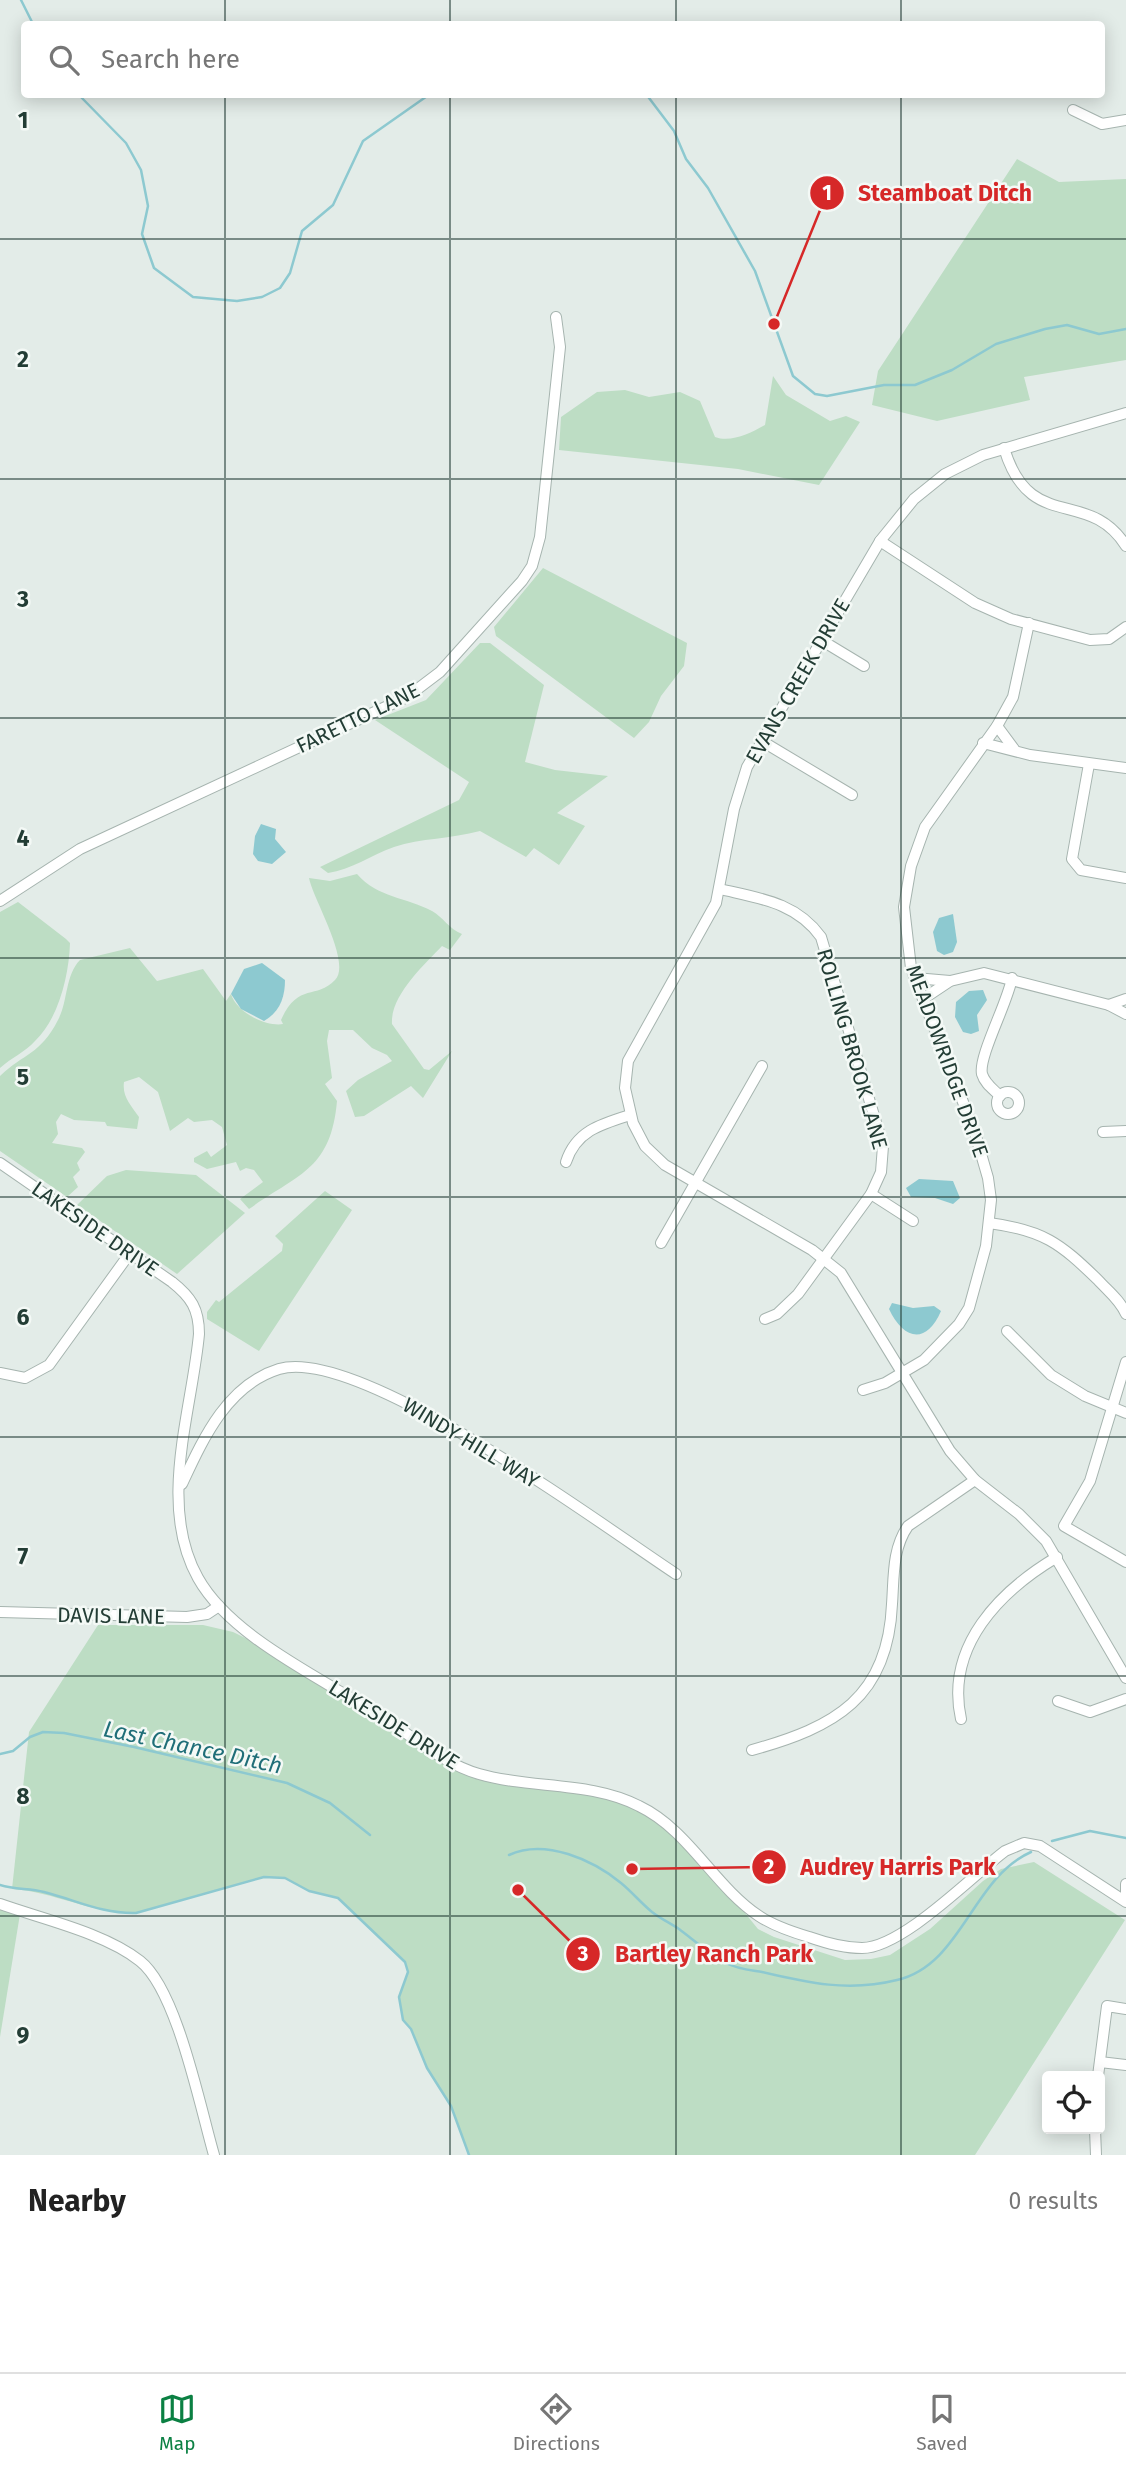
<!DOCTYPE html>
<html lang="en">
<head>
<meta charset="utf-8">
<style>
	:root { --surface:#fff; --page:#f6f6f6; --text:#222; --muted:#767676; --line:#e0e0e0; --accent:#0b8043 }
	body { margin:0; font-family:"Fira Sans",sans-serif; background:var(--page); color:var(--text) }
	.controls { position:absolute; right:21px; bottom:21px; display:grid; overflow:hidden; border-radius:7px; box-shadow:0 4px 18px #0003 }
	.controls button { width:63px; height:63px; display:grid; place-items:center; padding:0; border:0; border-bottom:2px solid var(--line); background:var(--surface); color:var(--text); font:35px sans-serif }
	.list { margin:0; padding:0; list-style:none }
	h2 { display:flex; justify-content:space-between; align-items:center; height:91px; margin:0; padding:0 28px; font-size:30px }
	h2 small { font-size:23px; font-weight:400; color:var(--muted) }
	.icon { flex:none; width:38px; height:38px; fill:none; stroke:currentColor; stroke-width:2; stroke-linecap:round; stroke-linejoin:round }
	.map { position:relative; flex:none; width:1126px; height:2155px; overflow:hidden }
	.search { position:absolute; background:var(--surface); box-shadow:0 4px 18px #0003; left:21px; right:21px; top:21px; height:77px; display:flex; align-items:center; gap:18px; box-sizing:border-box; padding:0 24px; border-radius:7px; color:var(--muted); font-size:26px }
	.sheet { height:217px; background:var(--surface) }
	nav { display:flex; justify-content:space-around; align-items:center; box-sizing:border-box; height:98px; border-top:2px solid var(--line); background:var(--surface); font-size:19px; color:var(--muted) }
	nav a { display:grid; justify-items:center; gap:4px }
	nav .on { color:var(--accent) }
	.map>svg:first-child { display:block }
	.green { fill:#bdddc4 }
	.water { fill:#8dc9d0 }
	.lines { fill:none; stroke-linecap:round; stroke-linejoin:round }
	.stream { stroke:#8dc9d0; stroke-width:2.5 }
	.minor-casing { stroke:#a6b4af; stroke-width:12 }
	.minor { stroke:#fff; stroke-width:10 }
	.grid { fill:none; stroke:#233d35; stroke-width:2; stroke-opacity:0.55 }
	.labels { text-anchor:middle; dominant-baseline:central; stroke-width:5; stroke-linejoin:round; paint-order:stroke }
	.street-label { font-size:21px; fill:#233d35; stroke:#f4f9f6 }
	.water-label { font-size:23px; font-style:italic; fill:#1f6e78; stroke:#f4f9f6 }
	.grid-label { font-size:23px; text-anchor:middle; font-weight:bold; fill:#233d35; stroke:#f4f9f6; stroke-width:5; stroke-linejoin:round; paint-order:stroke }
	.leader { fill:none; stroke:#d62828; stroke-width:2.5 }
	.callout-dot { fill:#d62828; stroke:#f4f9f6; stroke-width:2.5 }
	.mark-label { font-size:21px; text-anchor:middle; font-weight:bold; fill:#fff }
	.callout-label { font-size:23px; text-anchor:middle; font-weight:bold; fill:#d62828; stroke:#f4f9f6; stroke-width:5; stroke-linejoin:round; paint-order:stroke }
</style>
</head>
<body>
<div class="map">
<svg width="1126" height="2155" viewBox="0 0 1126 2155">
	<rect width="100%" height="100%" fill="#e3ece8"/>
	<g class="green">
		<path d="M1017 159 1059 182 1126 179V360L1024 377 1030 400 937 421 872 405 878 371Z"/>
		<path d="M773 376 786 395 830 421 846 416 860 422 819 485 738 469 559 450 561 417 597 392 625 390 649 397 680 392 700 401 715 437C731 443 751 433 765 425Z"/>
		<path d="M543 568 687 643 684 666 661 696 649 722 634 738 496 636 494 627Z"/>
		<path d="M480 643H490L544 685 525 762 555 770 608 776 557 813 585 826 559 865 534 848 526 857 480 831C451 839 421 838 394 847 371 855 351 870 328 873L320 867 459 800 469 782 375 720 426 700Z"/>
		<path d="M357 874C378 898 406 897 432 911 443 917 449 929 462 934L450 950 442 946C424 965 390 996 392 1024L424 1069 429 1070 452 1051 423 1098 411 1086 364 1116 355 1117 346 1091 358 1080 392 1061 387 1055 372 1048 353 1030H329L327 1041 332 1078 325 1084 337 1101C331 1170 298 1174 249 1209L240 1199 263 1182 254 1170 246 1168 240 1171 236 1162 207 1169 194 1162V1158L207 1151 211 1157 227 1145 222 1127 212 1120 194 1122 188 1118 170 1131 158 1092 139 1077 124 1082C122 1097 131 1105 139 1117L137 1129 107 1126 105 1122 74 1120 61 1114 56 1122 58 1134 52 1143 82 1148 85 1152 77 1163 80 1170 73 1177 78 1187 67 1197 0 1151V1076C24 1053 40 1055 58 1020 68 1002 65 975 80 960L130 948 157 981 203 969 226 1001 231 994C236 1012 266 1027 283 1024L281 1020C298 982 316 1000 335 980 352 963 313 899 309 878L330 881Z"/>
		<path d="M18 902 66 939 70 943C69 975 59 1018 35 1041 25 1052 11 1058 0 1068V912Z"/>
		<path d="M126 1170 196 1175 245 1213 177 1274 77 1205 107 1176Z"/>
		<path d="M325 1191 352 1210 259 1351 207 1319V1312L216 1300 219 1302 282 1251 283 1244 275 1236Z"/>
		<path d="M98 1625H203L233 1632 276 1653 465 1773 619 1799 658 1819 743 1905 745 1913 758 1929 774 1937 845 1960 871 1959 890 1955 930 1929 983 1881 1001 1869 1034 1862 1125 1920 975 2155H469L451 2106 427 2068 411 2029 403 2020 399 1997 408 1972 405 1962 338 1898 309 1891 285 1878 265 1877 136 1913C92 1914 55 1892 12 1889L29 1732Z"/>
		<path d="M0 1909 20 1914 0 2037Z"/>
	</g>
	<g class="water">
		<path d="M261 824 276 829 275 839 286 852 272 864 258 861 253 854 255 836Z"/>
		<path d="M953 914 957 942 953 952 944 955 937 951 933 932 939 918Z"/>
		<path d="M262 963 285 980C285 997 280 1012 264 1021L241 1009 231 994 244 969Z"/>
		<path d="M983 990 987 1000 977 1015 979 1031 971 1034 963 1032 955 1017 956 1002 969 991Z"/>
		<path d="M919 1179 953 1181 960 1198 953 1204 935 1198 911 1197 906 1188Z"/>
		<path d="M892 1303 913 1308 934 1306 941 1311C926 1346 903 1339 889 1309Z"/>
	</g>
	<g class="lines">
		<g class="stream">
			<path d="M21 0 33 24"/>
			<path d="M78 94 126 143 141 170 148 206 142 234 154 268 193 297 237 301 262 297 280 288 290 273 302 231 333 205 363 141 430 94"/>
			<path d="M646 94 674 131 686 159 708 188 755 271 793 376 815 394 827 396 884 385H915L952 370 996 344 1045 329 1067 325 1099 334 1126 329"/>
			<path d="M0 1754 13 1751 30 1737 43 1732 64 1733 134 1747 287 1783 330 1803 370 1835"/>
			<path d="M1052 1841 1090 1831 1126 1838"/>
			<path d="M509 1855C545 1838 593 1860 621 1883 632 1892 641 1903 652 1912 661 1919 670 1923 679 1929 695 1941 708 1953 726 1963 737 1969 750 1970 762 1972 808 1983 849 1992 897 1980 962 1965 972 1878 1031 1852"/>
			<path d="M0 1885C15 1890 29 1888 44 1892 76 1900 102 1914 136 1913L264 1877 285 1878 309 1891 338 1898 405 1962 408 1972 399 1997 403 2020 411 2029 427 2068 451 2106 469 2155"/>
		</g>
		<defs>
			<g id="minor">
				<path d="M1073 110 1102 124 1126 120"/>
				<path d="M1126 413 983 455 945 474 914 499 880 541 747 767 734 809 716 903 628 1061 625 1088 633 1123 645 1146 665 1165 812 1250 841 1273 950 1451 975 1480 1019 1514 1046 1541 1126 1678"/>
				<path d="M1004 448C1030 535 1088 486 1126 546"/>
				<path d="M880 541 975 603 1011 619 1090 640 1109 639 1126 627"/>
				<path d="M821 640 864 666"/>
				<path d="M997 726 1014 749"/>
				<path d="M760 740 852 795"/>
				<path d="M983 743 1030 755 1126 768"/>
				<path d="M1089 764 1072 859 1081 870 1126 878"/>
				<path d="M720 889C758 898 796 902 821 937L883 1146 881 1172 871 1194 798 1294 777 1314 765 1319"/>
				<path d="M0 901 80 849 407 697 440 672 522 581 532 566 540 537 560 347 556 317"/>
				<path d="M915 978 950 981"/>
				<path d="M923 999 950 981 984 973 1109 1005 1126 1014"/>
				<path d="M1109 1005 1126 999"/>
				<circle cx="1008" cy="1103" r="11"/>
				<path d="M1000 1096C993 1089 985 1084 982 1074 978 1057 1008 1002 1012 978"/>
				<path d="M1103 1132 1126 1131"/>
				<path d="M566 1162C576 1131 601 1124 630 1115"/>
				<path d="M0 1163 172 1282C191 1297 199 1309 199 1334 192 1411 157 1505 198 1578 232 1639 328 1681 385 1719 415 1738 444 1764 479 1774 530 1789 591 1781 639 1806 689 1830 714 1886 759 1916 774 1926 792 1932 809 1937 826 1943 844 1948 862 1948 902 1948 972 1876 1005 1851L1024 1843 1040 1846 1126 1902"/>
				<path d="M871 1194 913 1221"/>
				<path d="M989 1223C1043 1230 1060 1243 1098 1280 1108 1291 1120 1300 1126 1314"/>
				<path d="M661 1243 762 1066"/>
				<path d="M1007 1331 1051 1375 1085 1396 1126 1413"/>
				<path d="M1126 1362 1090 1481 1064 1526 1126 1562"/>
				<path d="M0 1373 25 1378 49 1365 130 1253"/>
				<path d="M863 1390 885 1383 924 1360 959 1324 969 1308 986 1246 991 1200 988 1178 975 1133 911 968 904 907 911 866 925 827 997 726 1013 697 1029 623"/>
				<path d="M182 1484C203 1439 227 1385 279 1369 359 1345 603 1526 676 1574"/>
				<path d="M0 1612 187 1617 207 1614 219 1606"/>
				<path d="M1058 1701 1090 1712 1126 1699"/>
				<path d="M961 1719C945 1646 1000 1591 1057 1557"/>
				<path d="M752 1750C835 1727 888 1698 892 1604 894 1577 892 1549 908 1526L975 1480"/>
				<path d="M1126 1884V1899"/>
				<path d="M0 1904C42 1919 105 1933 140 1961 177 1990 200 2107 214 2155"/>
				<path d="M1100 2062 1126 2065"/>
				<path d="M1098 2076 1107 2006 1126 2009"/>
				<path d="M1095 2129 1096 2155"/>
			</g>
		</defs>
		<use href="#minor" class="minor-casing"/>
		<use href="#minor" class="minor"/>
	</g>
	<path class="grid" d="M225 0V24M450 0V24M676 0V24M901 0V24M225 94V2155M450 94V2155M676 94V2155M901 94V2155M0 239H1126M0 479H1126M0 718H1126M0 958H1126M0 1197H1126M0 1437H1126M0 1676H1126M0 1916H1126"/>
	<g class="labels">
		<g class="street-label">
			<text transform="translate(798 681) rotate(-60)">EVANS CREEK DRIVE</text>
			<text transform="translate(358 718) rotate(-26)">FARETTO LANE</text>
			<text transform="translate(852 1049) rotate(74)">ROLLING BROOK LANE</text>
			<text transform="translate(947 1061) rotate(70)">MEADOWRIDGE DRIVE</text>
			<text transform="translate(95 1229) rotate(35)">LAKESIDE DRIVE</text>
			<text transform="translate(471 1443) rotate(31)">WINDY HILL WAY</text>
			<text transform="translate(111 1616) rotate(1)">DAVIS LANE</text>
			<text transform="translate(394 1725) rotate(32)">LAKESIDE DRIVE</text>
		</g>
		<g class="water-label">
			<text transform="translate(193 1747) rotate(12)">Last Chance Ditch</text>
		</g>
	</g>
	<g class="grid-label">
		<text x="23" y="128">1</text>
		<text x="23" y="367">2</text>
		<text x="23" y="607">3</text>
		<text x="23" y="846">4</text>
		<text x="23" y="1085">5</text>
		<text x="23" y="1325">6</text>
		<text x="23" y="1564">7</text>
		<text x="23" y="1804">8</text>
		<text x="23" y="2043">9</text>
	</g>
	<path class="leader" d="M774 324L827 193M632 1869L769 1867M518 1890L583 1954"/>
	<g class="callout-dot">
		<circle cx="774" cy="324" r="7"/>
		<circle cx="632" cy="1869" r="7"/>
		<circle cx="518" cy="1890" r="7"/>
		<circle cx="827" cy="193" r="18"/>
		<circle cx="769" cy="1867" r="18"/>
		<circle cx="583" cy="1954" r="18"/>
	</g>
	<g class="mark-label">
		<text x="827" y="200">1</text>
		<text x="769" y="1874">2</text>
		<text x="583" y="1961">3</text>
	</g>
	<g class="callout-label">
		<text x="945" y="201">Steamboat Ditch</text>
		<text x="898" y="1875">Audrey Harris Park</text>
		<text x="714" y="1962">Bartley Ranch Park</text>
	</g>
</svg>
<div class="controls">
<button><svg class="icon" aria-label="locate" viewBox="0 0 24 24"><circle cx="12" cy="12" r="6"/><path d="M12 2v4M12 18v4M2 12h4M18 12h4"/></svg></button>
</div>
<div class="search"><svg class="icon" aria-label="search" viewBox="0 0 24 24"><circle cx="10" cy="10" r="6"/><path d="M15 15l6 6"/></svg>Search here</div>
</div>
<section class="sheet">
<h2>Nearby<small>0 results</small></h2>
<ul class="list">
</ul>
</section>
<nav>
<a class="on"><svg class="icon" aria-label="map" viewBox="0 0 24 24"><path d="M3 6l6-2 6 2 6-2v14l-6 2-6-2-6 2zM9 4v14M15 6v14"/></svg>Map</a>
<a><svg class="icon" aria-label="directions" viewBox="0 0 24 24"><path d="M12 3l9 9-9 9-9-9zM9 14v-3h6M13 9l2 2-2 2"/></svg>Directions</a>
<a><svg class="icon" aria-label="saved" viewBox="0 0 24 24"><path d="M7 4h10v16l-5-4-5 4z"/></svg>Saved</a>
</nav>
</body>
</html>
